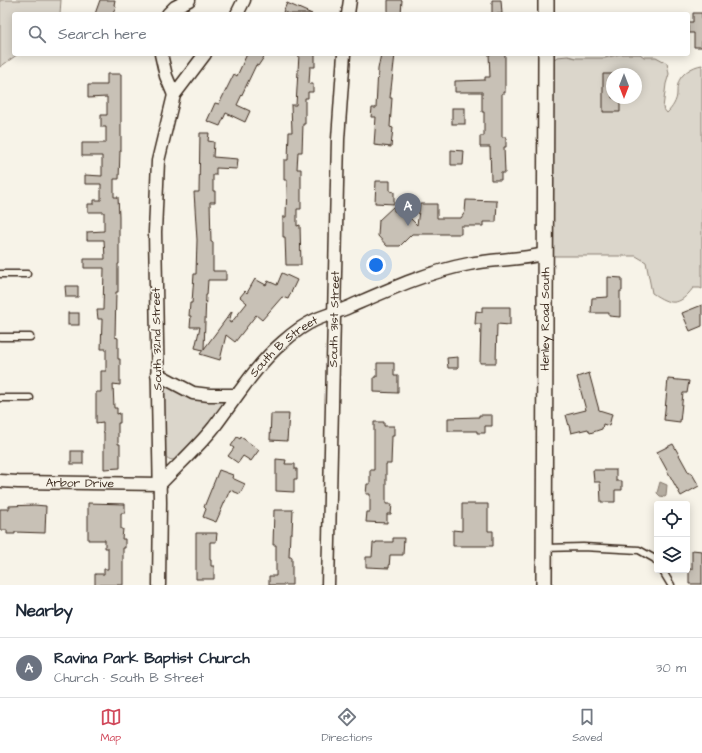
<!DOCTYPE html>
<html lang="en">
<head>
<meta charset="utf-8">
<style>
	:root { --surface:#fff; --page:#f2f2f3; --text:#1f2937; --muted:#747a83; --line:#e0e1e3; --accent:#d1495b }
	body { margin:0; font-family:"Architects Daughter",sans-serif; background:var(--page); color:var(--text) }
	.controls { position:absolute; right:12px; bottom:12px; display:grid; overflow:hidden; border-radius:4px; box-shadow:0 2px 10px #0003 }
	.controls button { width:36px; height:36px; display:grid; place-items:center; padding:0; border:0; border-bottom:1px solid var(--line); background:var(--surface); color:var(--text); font:20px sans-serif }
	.compass { position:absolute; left:606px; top:68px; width:36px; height:36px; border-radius:50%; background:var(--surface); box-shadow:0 2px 10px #0003; rotate:180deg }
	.you { position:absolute; left:376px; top:265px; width:14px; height:14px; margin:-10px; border:3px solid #fff; border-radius:50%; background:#1a73e8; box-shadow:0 0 0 6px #1a73e833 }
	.badge { display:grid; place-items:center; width:26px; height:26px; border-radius:50%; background:var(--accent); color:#fff; font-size:13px; font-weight:700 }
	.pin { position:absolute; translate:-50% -33px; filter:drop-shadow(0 1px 2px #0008) }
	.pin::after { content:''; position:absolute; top:21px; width:14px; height:12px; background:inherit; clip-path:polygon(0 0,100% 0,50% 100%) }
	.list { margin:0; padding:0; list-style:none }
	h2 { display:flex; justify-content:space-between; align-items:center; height:52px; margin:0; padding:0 16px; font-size:17px }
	h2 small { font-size:13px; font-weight:400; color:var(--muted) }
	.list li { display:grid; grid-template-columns:26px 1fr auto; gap:12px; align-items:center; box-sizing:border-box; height:60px; padding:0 16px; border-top:1px solid var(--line) }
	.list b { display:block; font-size:15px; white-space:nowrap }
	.list p { margin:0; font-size:13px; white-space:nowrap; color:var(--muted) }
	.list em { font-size:13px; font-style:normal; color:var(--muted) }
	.icon { flex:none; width:22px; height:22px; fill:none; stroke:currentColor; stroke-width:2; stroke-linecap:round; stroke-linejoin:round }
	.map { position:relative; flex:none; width:702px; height:585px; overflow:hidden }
	.search { position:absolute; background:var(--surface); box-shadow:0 2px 10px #0003; left:12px; right:12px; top:12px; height:44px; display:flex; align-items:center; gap:10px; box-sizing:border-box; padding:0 14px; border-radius:4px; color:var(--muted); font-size:15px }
	.sheet { height:112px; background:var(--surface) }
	nav { display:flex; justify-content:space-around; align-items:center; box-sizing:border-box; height:56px; border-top:1px solid var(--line); background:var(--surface); font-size:11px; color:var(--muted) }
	nav a { display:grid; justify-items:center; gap:2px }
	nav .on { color:var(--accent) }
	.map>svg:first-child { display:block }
	.green { fill:#dbd6cb; stroke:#8b8074; fill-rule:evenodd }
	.water { fill:#b4aca0; stroke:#84786c }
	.building { fill:#c8c1b6; stroke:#3b2a1e }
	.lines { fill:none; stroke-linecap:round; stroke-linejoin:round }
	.service-casing { stroke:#3b2a1e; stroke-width:9 }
	.minor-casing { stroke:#3b2a1e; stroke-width:15 }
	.tertiary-casing { stroke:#3b2a1e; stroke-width:18 }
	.service { stroke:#f7f3e8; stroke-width:6 }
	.minor { stroke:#f7f3e8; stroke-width:12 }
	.tertiary { stroke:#f7f3e8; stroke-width:15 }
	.labels { text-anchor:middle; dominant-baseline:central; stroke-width:3.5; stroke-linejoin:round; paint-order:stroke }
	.street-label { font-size:12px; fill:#3b2a1e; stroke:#f7f3e8 }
</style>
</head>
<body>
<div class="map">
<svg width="702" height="585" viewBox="0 0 702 585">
	<rect width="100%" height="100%" fill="#f7f3e8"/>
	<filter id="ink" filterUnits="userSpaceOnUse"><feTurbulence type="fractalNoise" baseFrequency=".025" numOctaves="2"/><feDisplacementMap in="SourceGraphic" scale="8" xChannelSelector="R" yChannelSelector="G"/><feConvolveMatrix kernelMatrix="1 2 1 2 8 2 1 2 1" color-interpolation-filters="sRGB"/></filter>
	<g filter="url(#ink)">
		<g class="green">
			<path d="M0 0H61L60 14H14V54H18L0 67Z"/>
			<path d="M620 54H640L644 57H656L667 63 669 74 666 84 663 108 667 113C672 108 677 101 677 93 677 90 677 87 678 84 680 74 693 66 702 65V289L700 288H693C679 307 670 305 652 293L646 262 636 256H555L550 254 553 60 557 57 568 56 576 58H605ZM612 74H636V98H612Z"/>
			<path d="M171 387C193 402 196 401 222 400L223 402V406C215 416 183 459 173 460 170 460 167 458 165 456L163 392 166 388Z"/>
		</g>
		<path class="water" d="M660 482 667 485 666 496 665 497 660 496 657 493Z"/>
		<g class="building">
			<path d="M100 0H115L114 5 116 6 113 14H95Z"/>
			<path d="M388 0H402L401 14H388Z"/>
			<path d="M492 0H501L502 14H492Z"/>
			<path d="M287 3 312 14H290L283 12Z"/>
			<path d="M693 13H702V47H694V33H688V22H693Z"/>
			<path d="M247 54H266L258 66 256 65 237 105 250 111 245 122 226 113 220 126 207 121 215 103 219 104 234 74 237 76Z"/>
			<path d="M299 54H315V67H310L309 84H313V92H308V98H305V124H303L302 152H298L297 169H301V209H297V226L300 225 301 265H286L285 237H283V217H286L287 180H284V160H288L289 132H292L291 105H296Z"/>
			<path d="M381 54H395L390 98H392L390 127 393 128 391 147 374 145 376 117H371L372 108H376L378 69Z"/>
			<path d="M489 54H505V93H502V137H506V147H504L505 173H501V180H491L490 147H480V136H484V112H482V92H455V81L485 80V77H490Z"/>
			<path d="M107 74H121V151H120L119 179H114V197H118L119 216V264H118V292H116L115 337 118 338V359H120V385L113 384 114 408H117V414L120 413V423H118V444H120V468L104 469V432H103V422L96 423V392H101V371H106V349H101L102 321V319H98L97 310H103L104 268H84V259H105L104 240H87V232L104 231V212H88V204H94V200H101V184H85V175L102 176V156H82V143H106V127H101V115H107V97L88 98V85H107Z"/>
			<path d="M603 74H612V98H620V112H603Z"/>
			<rect x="452" y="108" width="13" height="16"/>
			<path d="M200 133H209L208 141 214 142 213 157 238 159 237 169 216 168V175H213V191H215V202H210L211 242H213V271H226V280H208L207 295H206L204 349 232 311 229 322 231 323 247 303 240 297 245 291 247 293 255 279 266 285 268 281 277 285 282 273 297 280 288 299 282 297 262 320 256 315 235 342 226 335 220 360 200 354 203 350 195 348 200 327H190L191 316H189L190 303H192L194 274H196L197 240 194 192H199Z"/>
			<path d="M451 150 464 151 463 165H451Z"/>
			<path d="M376 181H390V191L394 192V204L375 203Z"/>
			<path d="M466 200 497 201 496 222H483V226H461V234H412L400 246H387L378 236 379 220 394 206V211H403L417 225 420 204H437V218H461L465 212Z"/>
			<path d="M608 277 622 278V291H620V317L609 316V313H591L592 298 608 297Z"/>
			<path d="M65 286H78V297H66Z"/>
			<path d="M702 305V326L690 331 682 313Z"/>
			<path d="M482 307H510V325L497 324 496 363H480L481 324H475L476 311 482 312Z"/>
			<rect x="68" y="313" width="11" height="12"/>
			<path d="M458 357V368H448L447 358Z"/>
			<path d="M377 363H394V376H398V393L374 392V377H377Z"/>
			<path d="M589 373 599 410 612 414 609 426 603 424 602 429 590 433 588 429 571 433 566 415 586 410 577 377Z"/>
			<path d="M668 379 689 381 687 393H683L680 422 664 420Z"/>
			<path d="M271 414H289L287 441 270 440Z"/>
			<path d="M479 415H492V426H485V433H477V431H448V418L479 417Z"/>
			<path d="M374 422H384V426H394V436H392L391 464H386V504H392L391 514H387V523L366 522 367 512H370V494H366L367 484H370V470H374Z"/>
			<path d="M237 437 240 439 241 437 259 450 251 461 243 456 238 463 228 456 234 448 231 446Z"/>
			<path d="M673 444 689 473 691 472 699 486 681 496 657 452Z"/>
			<rect x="71" y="451" width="12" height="13"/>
			<path d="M276 459 286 460 285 464H295V469H297V479H294V492L276 491Z"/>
			<path d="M219 470 233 475 232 478 245 484 240 494 230 490 216 522 203 517 206 509 204 507Z"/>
			<path d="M593 470H616V481H622V490H615V502H601L600 482H594Z"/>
			<path d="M88 503 125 504V513H121V529H123L122 539H125V548H123V585H95V574H104V569H108V548H105V540H88Z"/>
			<path d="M462 504H488V531H493V546H453V530L462 531Z"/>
			<path d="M34 505 46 506 45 533 15 532V534H7V530H0V509H9V506Z"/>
			<path d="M274 510H293L292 533H290L289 557H292V585H269V576H276V545H273Z"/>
			<path d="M196 533H217L216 542H210V560H211V566H214V579H196Z"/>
			<path d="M393 538H404L403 555H390L389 568 366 567V557H372L373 543H376V542H393Z"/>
			<path d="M692 550 702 551V584H689V569H692Z"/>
		</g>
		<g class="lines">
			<defs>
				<g id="service">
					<path d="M0 274H27"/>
					<path d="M0 337H30"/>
					<path d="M0 398H30"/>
					<path d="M544 548 583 547 639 550 655 559 657 562"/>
					<path d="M662 570 671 585"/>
				</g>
				<g id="minor">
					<path d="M168 14 175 7 189 0"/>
					<path d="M237 14 244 0"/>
					<path d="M348 14 350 0"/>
					<path d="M161 54 166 76 174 95"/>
					<path d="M157 374 193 393 209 395H236"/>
					<path id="s1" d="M0 481 18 482 160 484C178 465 198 447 214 427 236 398 255 366 283 342 292 334 304 325 315 320 326 315 338 312 349 307 388 290 427 272 469 264 494 259 519 260 544 254"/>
					<path d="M159 585 160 502 155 232 158 161 174 95 205 54"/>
					<path id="s2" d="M328 585 338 139 344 54"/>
				</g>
				<g id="tertiary">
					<path d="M546 14V0"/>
					<path id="s3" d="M544 585 546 54"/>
				</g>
			</defs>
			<use href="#service" class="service-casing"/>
			<use href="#minor" class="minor-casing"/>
			<use href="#tertiary" class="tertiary-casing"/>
			<use href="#service" class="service"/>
			<use href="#minor" class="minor"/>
			<use href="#tertiary" class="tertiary"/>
		</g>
	</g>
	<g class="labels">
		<g class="street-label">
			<text stroke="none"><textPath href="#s2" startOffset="266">South 31st Street</textPath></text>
			<text stroke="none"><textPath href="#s3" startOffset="266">Henley Road South</textPath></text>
			<text transform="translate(157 339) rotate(-91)">South 32nd Street</text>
			<text stroke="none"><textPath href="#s1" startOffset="346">South B Street</textPath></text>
			<text stroke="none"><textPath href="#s1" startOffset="80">Arbor Drive</textPath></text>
		</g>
	</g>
</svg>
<div class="controls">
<button><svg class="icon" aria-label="locate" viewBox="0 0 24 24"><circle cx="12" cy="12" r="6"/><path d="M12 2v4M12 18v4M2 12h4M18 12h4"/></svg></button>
<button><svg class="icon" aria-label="layers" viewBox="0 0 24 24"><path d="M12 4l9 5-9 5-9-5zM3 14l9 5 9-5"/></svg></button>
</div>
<svg class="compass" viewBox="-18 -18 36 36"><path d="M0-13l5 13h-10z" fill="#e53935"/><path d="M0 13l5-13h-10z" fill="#747a83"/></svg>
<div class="you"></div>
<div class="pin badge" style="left:408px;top:226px;background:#6b7280">A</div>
<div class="search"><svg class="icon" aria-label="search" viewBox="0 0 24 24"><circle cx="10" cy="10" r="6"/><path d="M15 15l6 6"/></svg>Search here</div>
</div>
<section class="sheet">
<h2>Nearby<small></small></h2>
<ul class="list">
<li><span class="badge" style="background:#6b7280">A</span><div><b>Ravina Park Baptist Church</b><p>Church · South B Street</p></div><em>30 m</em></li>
</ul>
</section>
<nav>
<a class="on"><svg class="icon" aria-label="map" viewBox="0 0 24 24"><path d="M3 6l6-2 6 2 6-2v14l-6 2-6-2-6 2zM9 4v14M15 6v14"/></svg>Map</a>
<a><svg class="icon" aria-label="directions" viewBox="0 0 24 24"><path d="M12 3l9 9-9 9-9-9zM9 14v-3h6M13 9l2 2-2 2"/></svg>Directions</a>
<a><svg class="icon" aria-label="saved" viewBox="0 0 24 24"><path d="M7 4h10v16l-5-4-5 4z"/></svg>Saved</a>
</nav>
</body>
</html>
